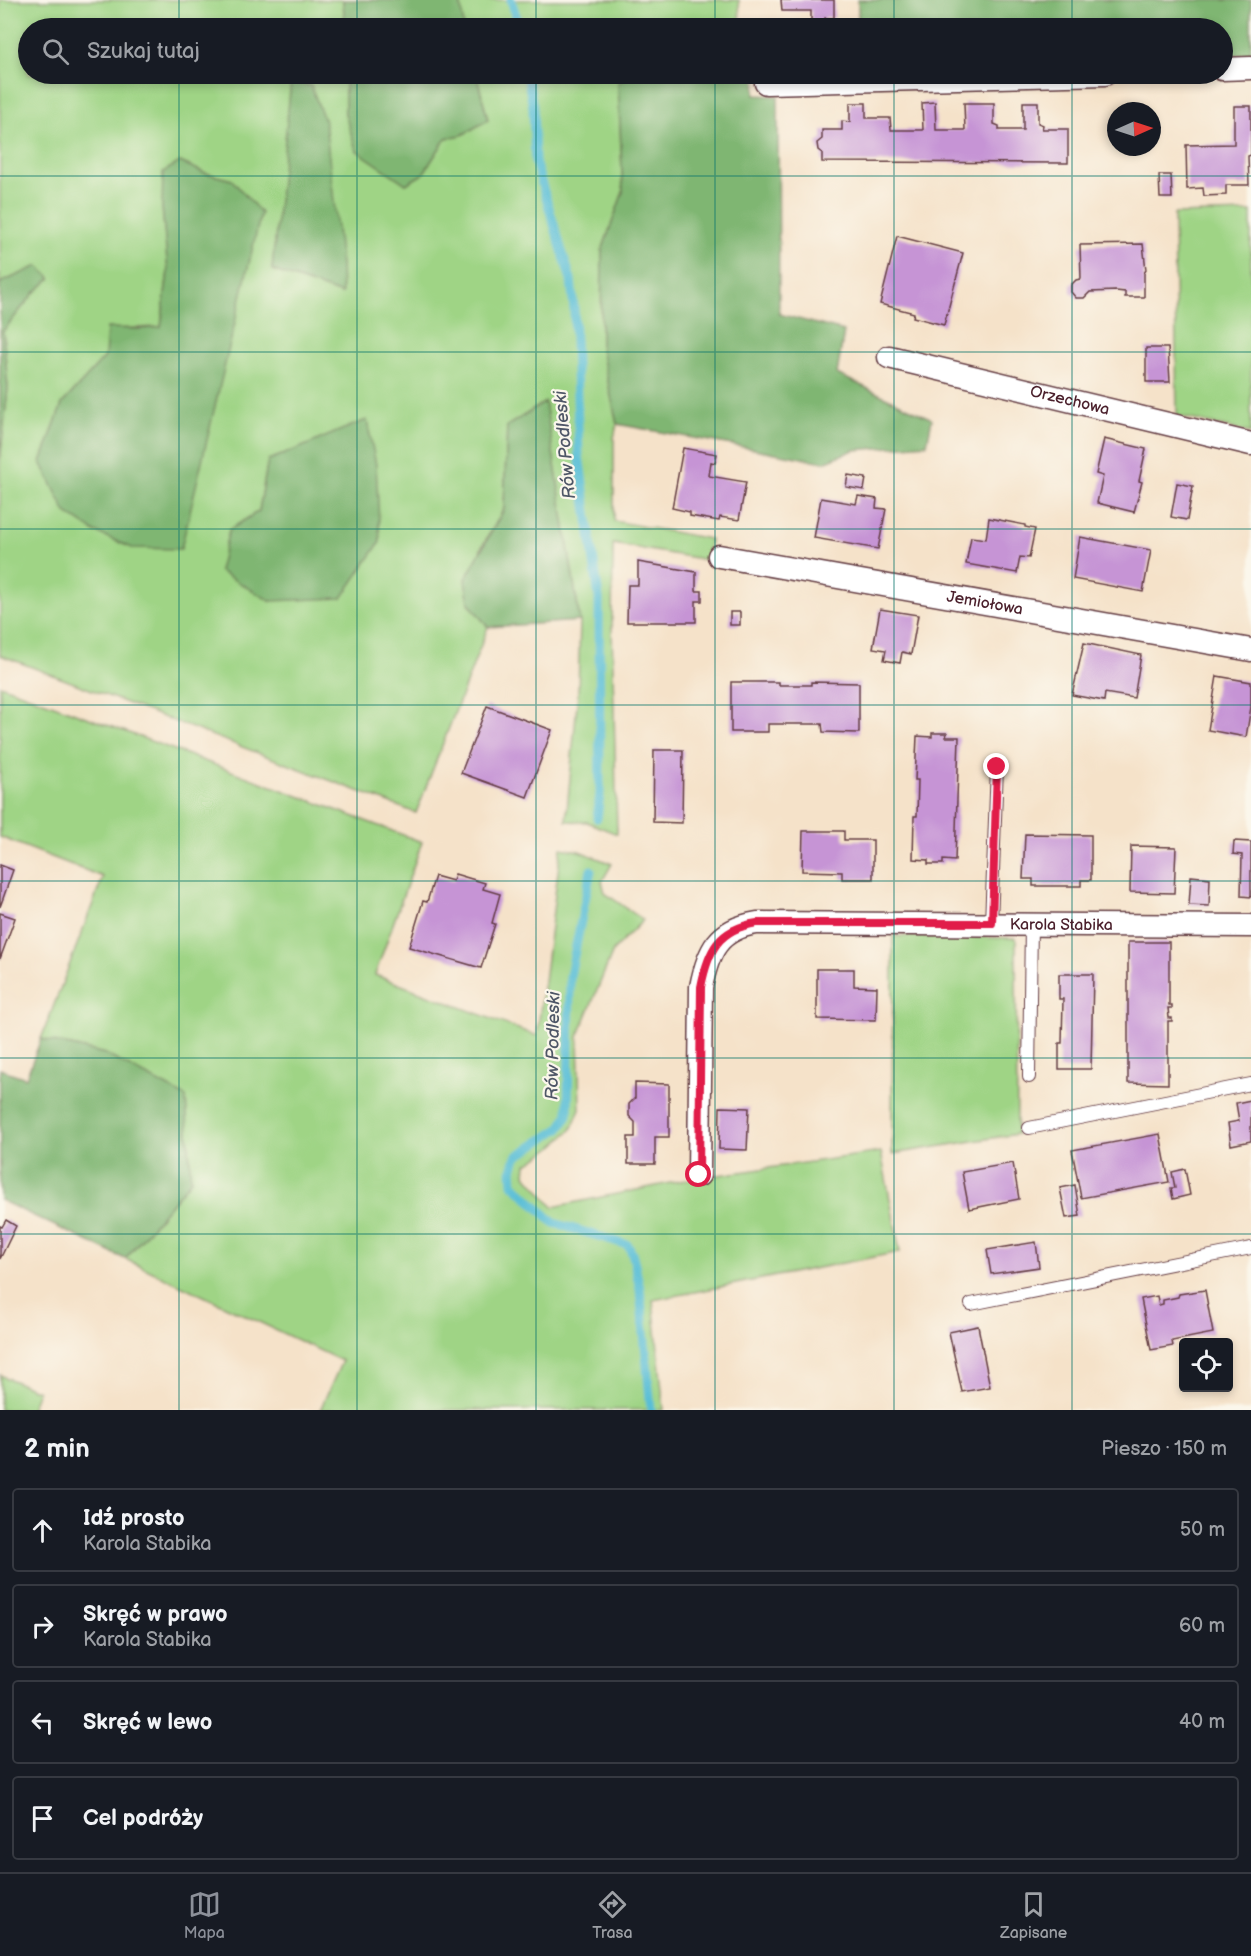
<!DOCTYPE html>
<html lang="pl">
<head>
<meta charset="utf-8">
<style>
	:root { --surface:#171b24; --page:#242831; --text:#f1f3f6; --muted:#9ea1a6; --line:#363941; --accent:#8c9099 }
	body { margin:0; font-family:"Balsamiq Sans",sans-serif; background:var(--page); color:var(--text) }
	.controls { position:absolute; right:18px; bottom:18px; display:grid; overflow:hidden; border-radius:6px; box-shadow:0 3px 9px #0003 }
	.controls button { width:54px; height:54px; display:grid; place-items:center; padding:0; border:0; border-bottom:2px solid var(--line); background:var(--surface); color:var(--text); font:30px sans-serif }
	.compass { position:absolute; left:1107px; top:102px; width:54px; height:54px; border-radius:50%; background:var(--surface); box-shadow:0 3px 9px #0003; rotate:87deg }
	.stop { position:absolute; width:18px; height:18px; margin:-14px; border:4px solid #e11d48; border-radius:50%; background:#fff }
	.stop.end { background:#e11d48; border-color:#fff; box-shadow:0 2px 6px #0008 }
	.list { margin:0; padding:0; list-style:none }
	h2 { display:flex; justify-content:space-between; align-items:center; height:78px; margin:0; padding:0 24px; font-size:26px }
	h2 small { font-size:20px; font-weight:400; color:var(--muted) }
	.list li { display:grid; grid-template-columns:39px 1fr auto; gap:18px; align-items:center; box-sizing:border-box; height:84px; margin:0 12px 12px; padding:0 12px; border:2px solid var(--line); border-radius:6px }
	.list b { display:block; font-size:22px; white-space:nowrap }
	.list p { margin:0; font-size:20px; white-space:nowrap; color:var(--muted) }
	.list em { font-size:20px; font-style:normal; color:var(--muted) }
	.icon { flex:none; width:33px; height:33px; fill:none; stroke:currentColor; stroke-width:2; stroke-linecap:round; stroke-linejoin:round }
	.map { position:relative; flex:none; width:1251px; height:1410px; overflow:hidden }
	.search { position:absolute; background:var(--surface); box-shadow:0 3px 9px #0003; left:18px; right:18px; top:18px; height:66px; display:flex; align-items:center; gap:15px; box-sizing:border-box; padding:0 21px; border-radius:33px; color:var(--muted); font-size:22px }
	.sheet { height:462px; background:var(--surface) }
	nav { display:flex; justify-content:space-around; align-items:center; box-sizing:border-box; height:84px; border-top:2px solid var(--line); background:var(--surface); font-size:16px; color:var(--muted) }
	nav a { display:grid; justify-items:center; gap:3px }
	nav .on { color:var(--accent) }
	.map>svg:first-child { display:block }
	.green { fill:#9fd485; stroke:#747a58; stroke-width:1.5; fill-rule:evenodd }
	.forest { fill:#7fb672; stroke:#646a4e; stroke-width:1.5 }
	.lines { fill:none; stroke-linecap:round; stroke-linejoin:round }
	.stream { stroke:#58bed6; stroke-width:9 }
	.building { fill:#c694d5 }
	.service-casing { stroke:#643c43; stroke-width:14 }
	.minor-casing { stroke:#643c43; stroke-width:25 }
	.service { stroke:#fff; stroke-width:12 }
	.minor { stroke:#fff; stroke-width:22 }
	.route { stroke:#e11d48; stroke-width:8 }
	.grid { fill:none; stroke:#0f766e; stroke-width:1.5; stroke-opacity:0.55 }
	.labels { text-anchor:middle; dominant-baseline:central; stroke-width:4.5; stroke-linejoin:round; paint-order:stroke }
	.street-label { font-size:16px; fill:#4a1f2b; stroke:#fbf7ec }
	.water-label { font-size:18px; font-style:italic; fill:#4f5767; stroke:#fbf7ec }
</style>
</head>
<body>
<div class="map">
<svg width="1251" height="1410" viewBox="0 0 1251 1410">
	<rect width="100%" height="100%" fill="#fbf7ec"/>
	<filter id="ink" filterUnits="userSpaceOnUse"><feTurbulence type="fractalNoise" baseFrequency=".0167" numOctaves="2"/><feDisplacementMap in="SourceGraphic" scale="12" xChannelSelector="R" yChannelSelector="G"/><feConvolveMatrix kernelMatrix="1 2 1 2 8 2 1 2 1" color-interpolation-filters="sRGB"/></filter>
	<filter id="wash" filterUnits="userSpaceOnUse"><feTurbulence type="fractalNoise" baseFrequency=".008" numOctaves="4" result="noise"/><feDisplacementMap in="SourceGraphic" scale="24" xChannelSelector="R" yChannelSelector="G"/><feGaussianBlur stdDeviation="1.35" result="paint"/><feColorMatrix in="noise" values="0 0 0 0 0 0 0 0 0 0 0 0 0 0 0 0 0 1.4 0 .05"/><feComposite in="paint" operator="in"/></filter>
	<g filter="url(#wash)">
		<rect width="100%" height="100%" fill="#f5e2c9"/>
		<g class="green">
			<path d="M0 0H343L345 28H28V74H345V114L392 173 406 184 423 174 446 138 462 135 488 120 476 74H631L618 83 623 192 602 251 601 349 617 424 614 438V521L710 539 707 560 613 544 612 628 617 834 587 822 566 821 578 693 580 621 545 403 507 426 504 509 481 548 469 603 488 627 416 813 0 655V461L8 388 3 331 34 293 51 278 38 267 0 283ZM292 81 341 264V294L272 270ZM180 162 205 173 232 180 95 532 62 404 105 357 108 329 161 327 168 271 162 207ZM294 451 270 601 229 530 259 511 268 460Z"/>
			<path d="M460 0H739L740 28H464Z"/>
			<path d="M1251 212V433L1177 416 1174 214Z"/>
			<path d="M0 685 422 842 375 975 537 1036 561 848 579 851 612 864 602 881 605 893 643 920 613 951 578 1037 580 1109 571 1130 551 1148 526 1165 525 1174 553 1207 690 1179 881 1152 900 1252 653 1300 664 1410H320L342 1361 125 1259 191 1180 105 1054 41 1039 103 877 0 837Z"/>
			<path d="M893 936 1016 938 1017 1134 892 1154Z"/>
			<path d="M0 1375 38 1391 31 1410H0Z"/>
		</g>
		<g class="forest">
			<path d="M343 0H460L464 28H345Z"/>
			<path d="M858 0H1251V54L1223 56 1222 28H858Z"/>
			<path d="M345 74H476L488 120 462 135 446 138 423 174 406 184 356 150 345 114Z"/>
			<path d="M631 74H756L755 95 778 96 779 314 844 331 837 374 932 419 927 444 854 450 824 462 617 424 601 349 602 251 623 192 618 83Z"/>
			<path d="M291 81 311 86 325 122 341 264 342 294 272 270Z"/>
			<path d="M180 162 205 173 232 180 261 213 181 549 132 548 95 532 66 513 41 462 62 404 105 357 107 328 140 329 161 327 168 271 162 207 163 172Z"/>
			<path d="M38 266 51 278 34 293 3 331 8 388 0 460V283Z"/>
			<path d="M545 402 580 621 488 627 469 603 465 580 504 509 507 426Z"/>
			<path d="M367 420 376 465 380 542 342 598 270 601 219 571 229 530 259 511 268 460C302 449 333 432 367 420Z"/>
			<path d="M41 1039 105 1054 186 1097 191 1180 125 1259 0 1200V1069L26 1078Z"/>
		</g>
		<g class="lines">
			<g class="stream">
				<path d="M511 0 520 28"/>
				<path d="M527 74 533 107 535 162 571 280 574 309 579 455 599 598 600 794 597 818"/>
				<path d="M591 870 570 976 568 1115 560 1128 516 1157 512 1170 513 1184 554 1223 628 1245 633 1256 640 1289 651 1410"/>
			</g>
		</g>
		<g id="blocks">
			<g class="building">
				<path d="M781 0H834V18H825V28H819L820 24H811V11H782Z"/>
				<path d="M935 102 936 130H965L964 103H994V124L999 126V130H1023V102H1038V123L1043 125 1042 129H1068V163L822 162V153L818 150 817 143 822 139V130H842V121L850 122V103H866V118H890L891 130H923L922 103Z"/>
				<path d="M1234 106H1251V155L1248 156 1249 185H1226V195L1204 196 1203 188 1187 189 1186 145 1234 144Z"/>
				<path d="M1159 175H1171L1172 198H1160Z"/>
				<path d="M897 236 963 253 944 325 913 317 914 313 880 304Z"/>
				<path d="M1143 244 1146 270 1144 273V297H1125V292L1116 291 1090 292 1084 298H1076L1071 292V285L1076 280 1081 279 1080 245Z"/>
				<path d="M1146 348H1168L1170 382H1146Z"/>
				<path d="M1104 439 1146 449 1139 481 1142 482 1134 512 1097 503 1103 476 1096 474Z"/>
				<path d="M683 448 717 454 715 463 711 462 709 476 746 482 739 520 720 517 719 521 690 516V512L672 508Z"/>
				<path d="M848 475 866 478 864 490 846 487Z"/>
				<path d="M1177 483 1193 486 1187 520 1171 517Z"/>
				<path d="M858 496 877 499 876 508 886 509 878 549 814 538 821 498 856 504Z"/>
				<path d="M989 518 1025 525V527L1035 529 1029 558 1020 557 1017 573 966 564 971 537 986 539Z"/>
				<path d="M1080 537 1151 550 1143 592 1073 579Z"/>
				<path d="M638 562 696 572V591H702V601H696V622H627L628 585H638Z"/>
				<path d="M880 609 918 615 911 654 902 652 900 663 884 660 886 650 873 648Z"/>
				<rect x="730" y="612" width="10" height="13"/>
				<path d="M1084 643 1141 655 1134 698 1105 693 1104 701 1072 695Z"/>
				<path d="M1217 676 1251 682V707L1246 737 1208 730Z"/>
				<path d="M731 682H779V685H811V682L859 683V733L823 732 822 724H768V732H731Z"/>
				<path d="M487 706 552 730 527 797 461 773Z"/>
				<path d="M932 733H947L946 737H959L955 861 943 860V864H928V860L913 859 914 816H917L918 780H915L917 736 932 737Z"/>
				<path d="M654 750H683L682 823 653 822Z"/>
				<path d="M803 831H844V840H873V879H842V872L802 871Z"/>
				<path d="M1025 834 1091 835V880H1081V886H1033V879H1023Z"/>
				<path d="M1234 841 1251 842V897L1241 896 1242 855 1233 854Z"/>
				<path d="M1131 846 1176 847 1174 893 1130 892Z"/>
				<path d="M0 865 13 870 0 907Z"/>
				<path d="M455 874 485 883 483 889 500 894 492 923 495 924 481 968 409 947 423 901 427 902 435 876 453 881Z"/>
				<path d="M1191 876 1210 878 1209 906 1189 905Z"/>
				<path d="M0 913 15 918 0 959Z"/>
				<path d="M1128 942H1169V1005H1172V1008H1168L1169 1018H1172V1021H1168V1084L1128 1083Z"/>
				<path d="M817 969H854V986L877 987 876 1020 817 1019Z"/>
				<path d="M1059 974H1093L1091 1069H1059V1043H1062L1063 999H1059Z"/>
				<path d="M635 1083 669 1084V1137H655V1164H628V1137H635V1122L629 1116V1104L635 1098Z"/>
				<path d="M1251 1100V1141L1231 1145 1228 1123 1239 1121 1236 1103Z"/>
				<path d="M720 1107 749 1108 747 1150 719 1149Z"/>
				<path d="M1160 1134 1169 1182 1081 1198 1072 1150Z"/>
				<path d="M1013 1163 1019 1199 969 1209 962 1172Z"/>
				<path d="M1185 1169 1190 1195 1173 1199 1171 1188H1175L1172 1172Z"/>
				<path d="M1075 1185 1080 1216 1066 1218 1060 1188Z"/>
				<path d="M6 1220 16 1226 0 1259V1226L2 1227Z"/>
				<path d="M1036 1242 1039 1267 991 1274 987 1250Z"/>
				<path d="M1205 1290 1213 1333 1172 1341 1173 1346 1151 1350 1141 1299 1157 1296 1159 1305 1163 1304V1300L1178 1297 1179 1294Z"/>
				<path d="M978 1326 990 1387 962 1392 949 1332Z"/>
			</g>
		</g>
	</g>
	<g filter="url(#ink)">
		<use href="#blocks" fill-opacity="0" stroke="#643c43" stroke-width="1.5"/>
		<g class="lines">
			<defs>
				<g id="service">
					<path d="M991 923 997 767"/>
					<path d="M1029 1077 1031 923"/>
					<path d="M1029 1128 1251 1084"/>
					<path d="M971 1304 1251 1248"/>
				</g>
				<g id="minor">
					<path d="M1222 69 1251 68"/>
					<path d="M766 83 1105 74"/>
					<path id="s1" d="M889 357 1251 444"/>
					<path id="s2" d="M719 556 1251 650"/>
					<path id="s3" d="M699 1175 701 987C708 951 718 929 757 923L1251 926"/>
				</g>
			</defs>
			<use href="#service" class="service-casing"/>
			<use href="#minor" class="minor-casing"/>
			<use href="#service" class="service"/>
			<use href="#minor" class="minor"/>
		</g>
	</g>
	<g class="lines" filter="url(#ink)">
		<path class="route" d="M699 1175 701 987C708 951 718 929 757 923H992L997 767"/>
	</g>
	<path class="grid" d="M179 0V28M357 0V28M536 0V28M715 0V28M894 0V28M1072 0V28M179 74V1410M357 74V1410M536 74V1410M715 74V1410M894 74V1410M1072 74V1410M0 176H1251M0 352H1251M0 529H1251M0 705H1251M0 881H1251M0 1058H1251M0 1234H1251"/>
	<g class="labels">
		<g class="street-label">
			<text stroke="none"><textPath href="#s1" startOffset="186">Orzechowa</textPath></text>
			<text stroke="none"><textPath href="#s2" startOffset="270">Jemiołowa</textPath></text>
			<text stroke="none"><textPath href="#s3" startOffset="585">Karola Stabika</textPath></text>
		</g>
		<g class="water-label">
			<text transform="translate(565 445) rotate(-95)">Rów Podleski</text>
			<text transform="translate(553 1046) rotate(-89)">Rów Podleski</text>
		</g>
	</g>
</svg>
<div class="controls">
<button><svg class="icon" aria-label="locate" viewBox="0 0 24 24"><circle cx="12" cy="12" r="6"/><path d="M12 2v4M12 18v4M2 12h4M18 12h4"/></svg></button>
</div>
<svg class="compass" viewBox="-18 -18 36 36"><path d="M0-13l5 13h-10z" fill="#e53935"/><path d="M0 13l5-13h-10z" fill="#9ea1a6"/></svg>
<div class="stop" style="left:699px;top:1175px"></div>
<div class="stop end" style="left:997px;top:767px"></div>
<div class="search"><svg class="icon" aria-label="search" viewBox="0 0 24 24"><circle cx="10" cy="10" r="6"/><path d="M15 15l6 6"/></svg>Szukaj tutaj</div>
</div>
<section class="sheet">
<h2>2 min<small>Pieszo · 150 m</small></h2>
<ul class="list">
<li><svg class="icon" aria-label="ahead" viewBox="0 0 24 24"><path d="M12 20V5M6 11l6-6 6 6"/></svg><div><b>Idź prosto</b><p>Karola Stabika</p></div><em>50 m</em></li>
<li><svg class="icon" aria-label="right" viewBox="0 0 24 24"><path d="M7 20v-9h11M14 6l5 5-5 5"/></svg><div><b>Skręć w prawo</b><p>Karola Stabika</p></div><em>60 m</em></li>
<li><svg class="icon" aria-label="left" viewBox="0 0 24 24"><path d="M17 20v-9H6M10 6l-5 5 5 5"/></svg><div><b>Skręć w lewo</b></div><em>40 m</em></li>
<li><svg class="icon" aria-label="arrive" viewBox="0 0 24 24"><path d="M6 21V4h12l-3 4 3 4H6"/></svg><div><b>Cel podróży</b></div></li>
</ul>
</section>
<nav>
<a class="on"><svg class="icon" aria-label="map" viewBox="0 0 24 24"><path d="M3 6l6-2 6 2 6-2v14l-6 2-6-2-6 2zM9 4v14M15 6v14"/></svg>Mapa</a>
<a><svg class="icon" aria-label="directions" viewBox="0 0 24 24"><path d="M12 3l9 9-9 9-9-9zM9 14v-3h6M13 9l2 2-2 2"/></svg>Trasa</a>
<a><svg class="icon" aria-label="saved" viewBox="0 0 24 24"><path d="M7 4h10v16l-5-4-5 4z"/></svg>Zapisane</a>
</nav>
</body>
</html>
